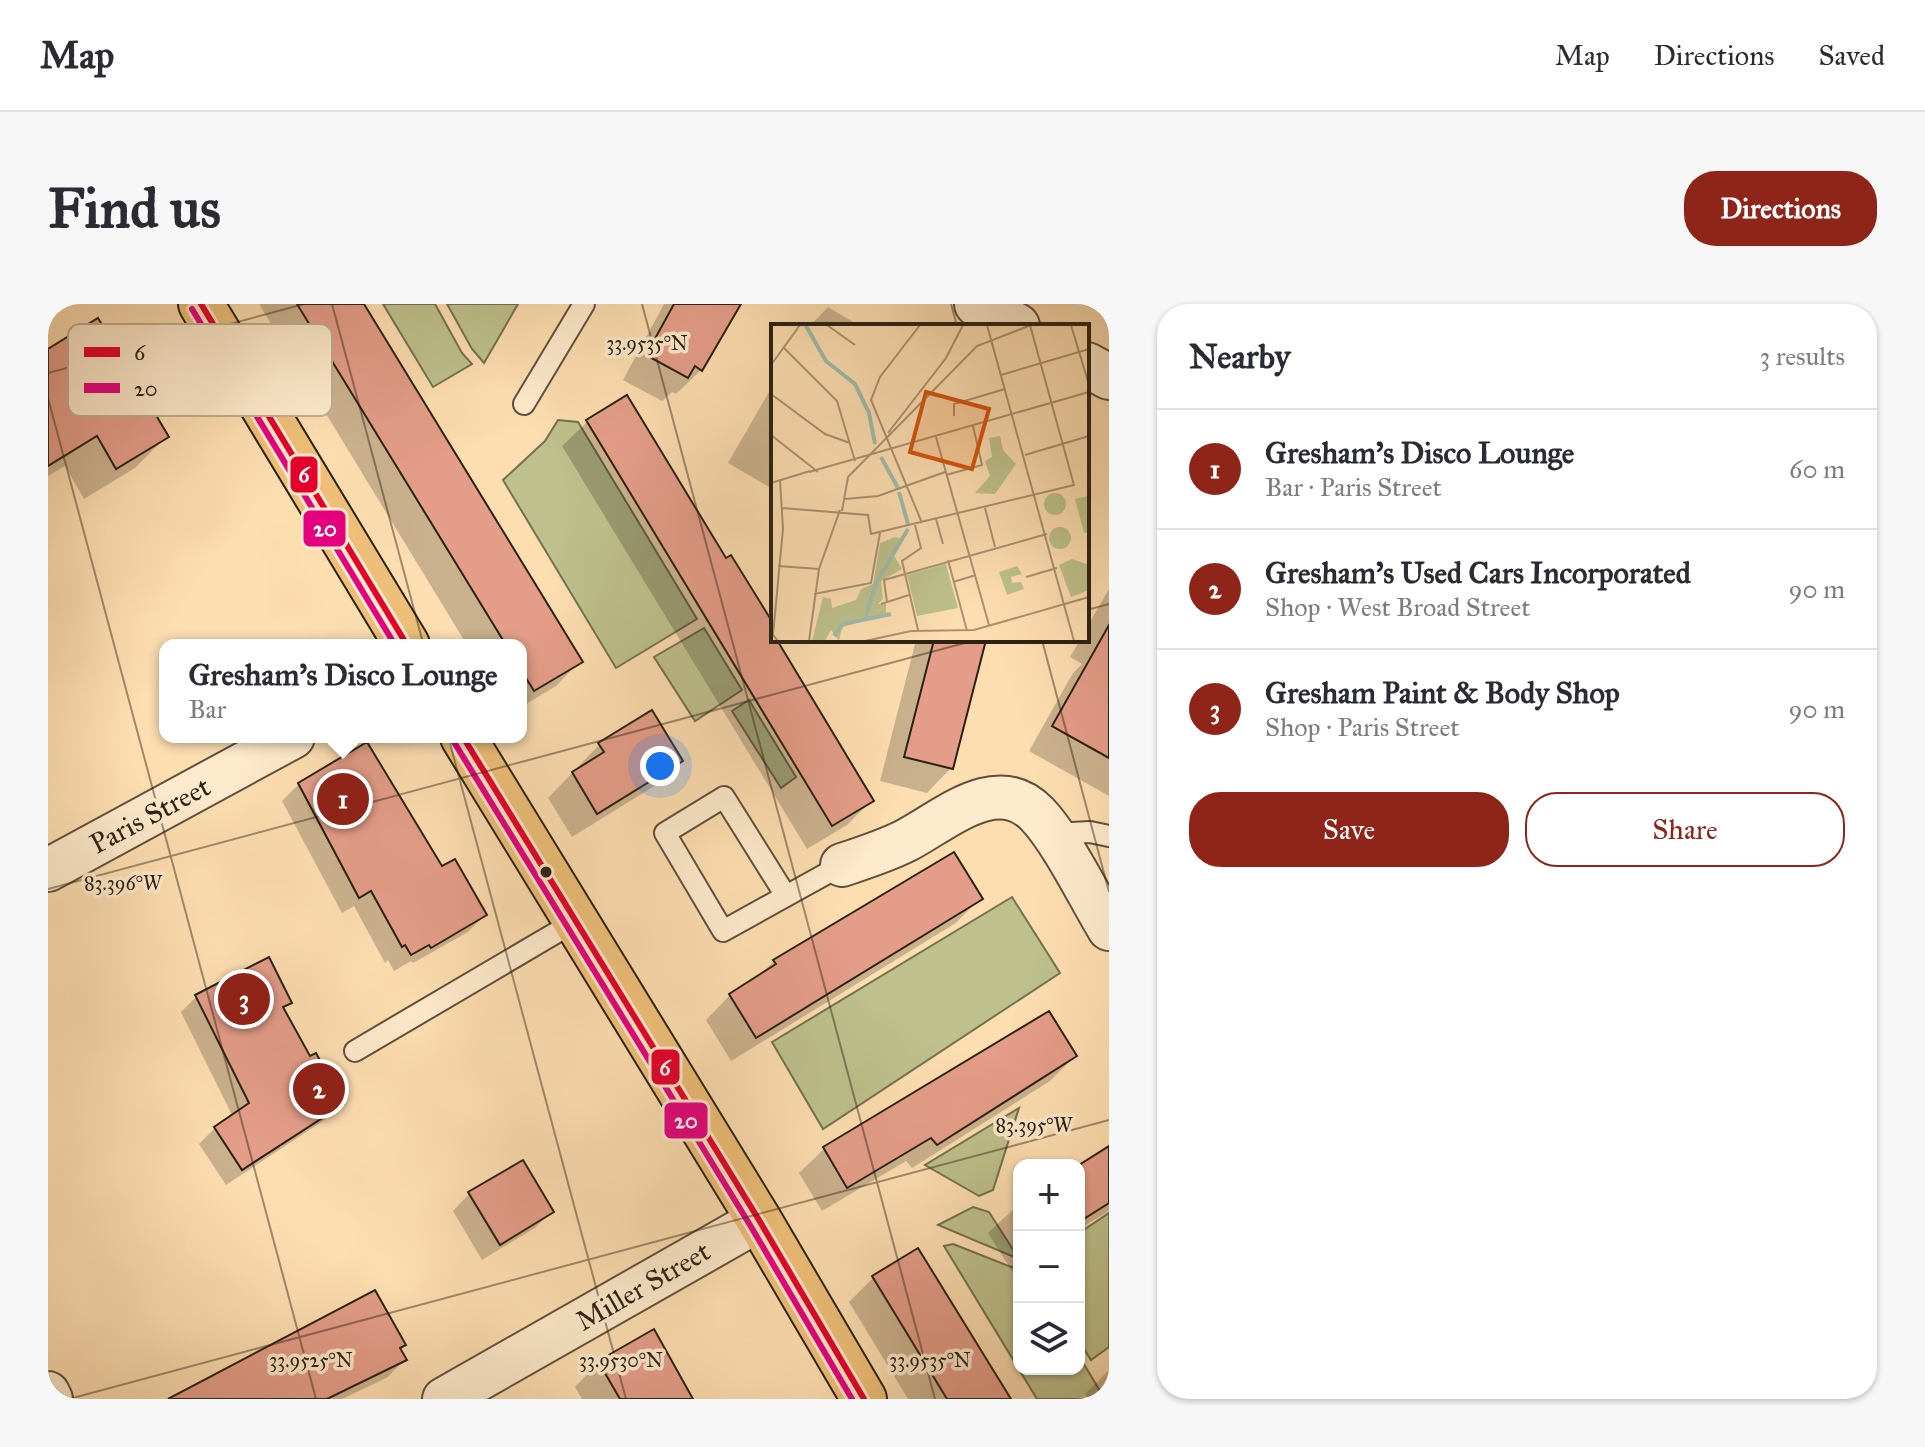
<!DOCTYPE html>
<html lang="en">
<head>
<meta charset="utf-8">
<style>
	:root { --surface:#fff; --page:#f7f7f7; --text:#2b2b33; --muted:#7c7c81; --line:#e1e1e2; --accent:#8f2418 }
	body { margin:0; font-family:"IM FELL Great Primer",serif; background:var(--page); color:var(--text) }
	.controls { position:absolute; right:24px; bottom:24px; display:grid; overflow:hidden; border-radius:16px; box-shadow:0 2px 6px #0004 }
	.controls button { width:72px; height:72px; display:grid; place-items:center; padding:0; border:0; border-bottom:2px solid var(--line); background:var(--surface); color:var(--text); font:40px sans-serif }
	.you { position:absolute; left:612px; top:462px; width:28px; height:28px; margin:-20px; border:6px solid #fff; border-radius:50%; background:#1a73e8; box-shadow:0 0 0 12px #1a73e833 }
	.badge { display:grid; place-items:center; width:52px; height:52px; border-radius:50%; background:var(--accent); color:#fff; font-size:26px; font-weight:700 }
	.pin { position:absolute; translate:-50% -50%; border:4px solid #fff; box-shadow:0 2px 8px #0006 }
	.popup { position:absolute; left:111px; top:335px; width:368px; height:104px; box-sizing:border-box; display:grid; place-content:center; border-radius:16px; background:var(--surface); filter:drop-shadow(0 2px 6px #0005); font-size:26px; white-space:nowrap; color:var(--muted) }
	.popup b { font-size:30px; color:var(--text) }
	.popup::after { content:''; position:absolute; left:50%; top:100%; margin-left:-16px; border:16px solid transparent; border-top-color:var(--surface) }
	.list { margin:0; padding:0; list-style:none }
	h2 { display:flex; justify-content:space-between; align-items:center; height:104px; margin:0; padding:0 32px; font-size:34px }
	h2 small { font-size:26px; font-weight:400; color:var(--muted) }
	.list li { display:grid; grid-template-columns:52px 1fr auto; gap:24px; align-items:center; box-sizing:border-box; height:120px; padding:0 32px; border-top:2px solid var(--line) }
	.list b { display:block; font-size:30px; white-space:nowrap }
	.list p { margin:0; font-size:26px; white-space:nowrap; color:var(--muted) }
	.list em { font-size:26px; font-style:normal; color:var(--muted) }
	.actions { display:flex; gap:16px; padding:24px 32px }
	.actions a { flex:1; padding:18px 0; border:2px solid var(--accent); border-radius:32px; text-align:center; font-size:28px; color:var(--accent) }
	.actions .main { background:var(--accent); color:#fff }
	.icon { flex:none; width:44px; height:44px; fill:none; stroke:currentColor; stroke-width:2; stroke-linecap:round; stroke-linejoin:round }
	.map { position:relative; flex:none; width:1061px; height:1095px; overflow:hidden; border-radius:32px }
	header { display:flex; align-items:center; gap:48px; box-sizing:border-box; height:112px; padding:0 40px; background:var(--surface); border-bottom:2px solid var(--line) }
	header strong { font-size:38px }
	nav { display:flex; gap:44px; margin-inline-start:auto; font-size:28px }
	.intro { display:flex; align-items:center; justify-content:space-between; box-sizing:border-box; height:192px; padding:0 48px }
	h1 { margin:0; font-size:56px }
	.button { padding:20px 36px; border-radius:32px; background:var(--accent); color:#fff; font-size:28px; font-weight:700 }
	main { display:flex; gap:48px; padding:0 48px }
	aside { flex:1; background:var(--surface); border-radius:32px; box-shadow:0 2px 6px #0004 }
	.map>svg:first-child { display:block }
	.green { fill:#bec18c; stroke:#747150; stroke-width:2 }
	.shadow { fill:#0003 }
	.building { fill:#e49d88; stroke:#2b2114; stroke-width:2 }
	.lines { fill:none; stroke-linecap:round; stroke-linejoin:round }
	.service-casing { stroke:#60503b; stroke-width:24 }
	.minor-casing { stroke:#60503b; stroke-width:46 }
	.tertiary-casing { stroke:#60503b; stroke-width:48 }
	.primary-casing { stroke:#2b2114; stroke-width:48 }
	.service { stroke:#feeacc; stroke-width:20 }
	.minor { stroke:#feeacc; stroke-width:42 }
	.tertiary { stroke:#feeacc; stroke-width:44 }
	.primary { stroke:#eebf78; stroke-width:44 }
	.bus-1-casing { stroke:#feeacc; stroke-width:12 }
	.bus-2-casing { stroke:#feeacc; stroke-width:12 }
	.bus-1 { stroke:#e4002b; stroke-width:6 }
	.bus-2 { stroke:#e5007d; stroke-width:6 }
	.ticks { fill:none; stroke:#2b2114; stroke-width:2; stroke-opacity:0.45 }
	.bus-dot { fill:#2b2114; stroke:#feeacc; stroke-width:3 }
	.labels { text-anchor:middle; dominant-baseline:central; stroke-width:7; stroke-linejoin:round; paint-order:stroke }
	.street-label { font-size:28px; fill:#2b2114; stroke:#feeacc }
	.inset-river { fill:none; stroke:#9fbcaa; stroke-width:4 }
	.inset-road { fill:none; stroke:#a99272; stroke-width:2 }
	.view { fill:#d5530d; fill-opacity:0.15; stroke:#d5530d; stroke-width:4 }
	.inset-edge { fill:none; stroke:#2b2114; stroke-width:4 }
	.key { fill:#feeacc; stroke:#bfae95; stroke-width:2 }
	.key-label { font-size:22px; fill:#2b2114 }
	.ticks-label { font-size:20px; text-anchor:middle; fill:#2b2114; stroke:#feeacc; stroke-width:7; stroke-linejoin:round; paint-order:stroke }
	.line-badge { stroke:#feeacc; stroke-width:3 }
	.badge-label { font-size:22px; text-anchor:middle; font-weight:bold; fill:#fff }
</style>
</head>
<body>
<header>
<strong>Map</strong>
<nav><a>Map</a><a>Directions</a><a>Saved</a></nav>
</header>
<div class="intro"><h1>Find us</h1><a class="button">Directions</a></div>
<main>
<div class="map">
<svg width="1061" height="1095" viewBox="0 0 1061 1095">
	<rect width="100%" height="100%" fill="#fddeb1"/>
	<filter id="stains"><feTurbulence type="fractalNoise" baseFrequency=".0025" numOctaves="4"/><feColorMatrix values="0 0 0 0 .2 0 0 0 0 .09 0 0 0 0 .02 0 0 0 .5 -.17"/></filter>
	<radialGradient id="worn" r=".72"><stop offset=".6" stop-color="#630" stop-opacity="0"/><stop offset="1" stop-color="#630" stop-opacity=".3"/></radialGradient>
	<g class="green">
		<path d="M335 0H387L414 49 424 60 385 83Z"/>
		<path d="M399 0H470L436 59 424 45Z"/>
		<path d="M510 116 530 118 649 315 568 364 455 176 497 137Z"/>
		<path d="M656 324 694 386 647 417 606 353Z"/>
		<path d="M701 396 748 473 733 484 684 407Z"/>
		<path d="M964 593 1012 669 775 825 724 738Z"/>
		<path d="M971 804 945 886 931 892 877 861Z"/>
		<path d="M925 903 941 908 971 955 890 921Z"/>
		<path d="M1061 909V1043L1043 1056 1031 1037V929Z"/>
		<path d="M905 940 963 963 971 962V1065H1031V1052L1057 1095H989L896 942Z"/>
	</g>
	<g class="shadow">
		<path d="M211 0H314L532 357 508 382 473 403V341H419Z"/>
		<path d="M616 0H690L653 66 628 90 624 88 614 97 575 76Z"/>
		<path d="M1036 0H1061V7L1057 10 1043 0 1040 3Z"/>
		<path d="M780 3 812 22H762Z"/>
		<path d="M0 47 119 132 87 164 36 195 17 162 0 172Z"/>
		<path d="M725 81V179L721 183 680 159Z"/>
		<path d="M539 118 678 257 725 323V336L823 497 799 521 759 545 514 142Z"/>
		<path d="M1061 285V492L981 447 1025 369 1034 360 1022 353 1032 336H1039V323Z"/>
		<path d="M868 336H936L903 464 879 489 832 477Z"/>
		<path d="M552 440 633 456 608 481 524 533 500 494Z"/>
		<path d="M251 480 393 565 437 611 420 628 365 659 363 657 346 667 340 656 337 659 306 602 294 609 234 497Z"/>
		<path d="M932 594 908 619 683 757 658 716 682 691 709 674 726 657Z"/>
		<path d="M149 692 242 698 234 706 261 754 294 799 278 815 178 881 151 840 167 824 185 813 133 708Z"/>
		<path d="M1001 710 1027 752 1002 777 864 864 858 857 774 907 751 869 776 845Z"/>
		<path d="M1061 844V907L1031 925V863Z"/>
		<path d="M421 890 503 908 487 924 434 956 405 907Z"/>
		<path d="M971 900V962L964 967 940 929Z"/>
		<path d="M825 974 961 1095H860L801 998Z"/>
		<path d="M351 1045 356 1056 340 1073 294 1095H130Z"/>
		<path d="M551 1058 643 1095H534L527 1083Z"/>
		<path d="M1061 1066V1095H1040L1037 1090Z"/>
	</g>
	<g class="building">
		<path d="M249 0H316L535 358 486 387 473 366V341H458Z"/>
		<path d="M626 0H693L654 67 647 62 640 74 598 51Z"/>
		<path d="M50 14 121 133 68 165 49 132 0 162V45Z"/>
		<path d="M579 91 678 254 683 251 725 319V336H729L826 497 784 522 538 116Z"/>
		<path d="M1061 321V454L1004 422Z"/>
		<path d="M886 336H938L905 465 856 453Z"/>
		<path d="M604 406 635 457 549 510 524 468 556 448 550 439Z"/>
		<path d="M319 438 394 562 407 555 439 611 383 644 381 641 363 651 357 641 354 643 323 587 311 594 250 479Z"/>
		<path d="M906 548 935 595 708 734 681 690 728 660 725 656Z"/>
		<path d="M221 653 244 699 235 703 262 752 268 749 296 800 194 866 166 823 201 799 147 691Z"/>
		<path d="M1001 707 1029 752 889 841 883 834 799 884 775 843Z"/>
		<path d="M1061 842V899L1031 918V861Z"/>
		<path d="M475 856 506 908 452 941 420 888Z"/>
		<path d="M870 944 963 1095H899L824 972Z"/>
		<path d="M327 986 358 1041 352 1044 359 1056 279 1095H120Z"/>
		<path d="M606 1025 645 1095H572L550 1057Z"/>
	</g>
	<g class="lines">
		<defs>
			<g id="service">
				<path d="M476 100 536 0"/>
				<path d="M1004 530 1042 528 1061 532"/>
				<path d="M738 592 676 493 617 529 675 627 794 561"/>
				<path d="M307 747 528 617"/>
			</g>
			<g id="minor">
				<path d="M794 561C815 554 837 547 857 537 896 517 948 468 989 510 1014 536 1041 592 1061 625"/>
				<path d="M0 566 245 433"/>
				<path d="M0 1089 3 1095"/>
				<path d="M396 1095 711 916"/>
			</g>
			<g id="tertiary">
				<path d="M929 0 969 22"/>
				<path d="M1039 61 1061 73"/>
			</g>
			<g id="primary">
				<path d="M153 0 359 341"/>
				<path d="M415 433 711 916 816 1095"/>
			</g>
		</defs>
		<use href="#service" class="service-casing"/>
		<use href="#minor" class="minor-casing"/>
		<use href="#tertiary" class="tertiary-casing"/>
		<use href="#primary" class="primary-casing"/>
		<use href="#service" class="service"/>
		<use href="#minor" class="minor"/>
		<use href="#tertiary" class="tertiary"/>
		<use href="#primary" class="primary"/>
		<defs>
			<g id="bus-1">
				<path d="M153 0 359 341"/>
				<path d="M415 433 711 916 816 1095"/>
			</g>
			<g id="bus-2">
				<path d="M144 5 347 341"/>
				<path d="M406 438 702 921 804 1095"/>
			</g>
		</defs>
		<use href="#bus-1" class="bus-1-casing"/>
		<use href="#bus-2" class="bus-2-casing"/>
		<use href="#bus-1" class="bus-1"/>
		<use href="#bus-2" class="bus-2"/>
	</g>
	<path class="ticks" d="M284 0 578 1095M594 0 887 1095M903 0 909 22M0 69 256 0M0 94 268 1095M1039 306 1061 300M994 336 1061 588M0 585 928 336M21 1095 1061 816"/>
	<circle class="bus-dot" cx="498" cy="568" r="7"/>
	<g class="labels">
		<g class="street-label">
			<text transform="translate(102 511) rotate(-28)">Paris Street</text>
			<text transform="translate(595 982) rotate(-30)">Miller Street</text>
		</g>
	</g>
	<g transform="translate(723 20)">
		<rect width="318" height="318" fill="#fddeb1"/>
		<path d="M229 112 232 126 245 140 224 170 204 169 219 152 214 137 221 133 218 114ZM273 180a11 11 0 1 1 22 0a11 11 0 1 1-22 0ZM318 172V208L313 209 304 175ZM278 214a11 11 0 1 1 22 0a11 11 0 1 1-22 0ZM124 213 133 215 122 230 131 245 110 257 112 275 107 280H115V291L71 303 68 317 60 306 54 317H41L52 273 60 275 61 284 85 276 90 265 102 260 109 219ZM301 235 318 241V266L300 273 288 241ZM175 240 187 284 146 292 136 251ZM246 242 251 250 240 253 241 259 250 258 253 265 236 271 228 248Z" fill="#bec18c"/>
		<path class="inset-river" d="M35 2 55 37 84 60 98 89 104 120M110 133 127 164M128 168 137 200M95 292 105 259 137 205M63 312 72 300 120 290"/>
		<path class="inset-road" d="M56 1 84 21M149 1 109 53 100 76 151 199M216 1 303 317M300 1 318 61M13 24 66 77 84 137M0 41 29 1M230 51 318 25M0 70 54 110 79 119M183 92V80L234 65M117 109 175 34 192 1M0 111 47 148M165 113 218 301M254 131 318 112M38 148 318 68M175 151 211 141 202 102M0 159 39 147M74 175 107 172 174 148M11 184 97 191 100 210 303 161 259 1M214 184 224 223M71 187 77 153 206 22 260 1M165 195 172 220M144 201 150 224 131 237 147 306M177 236 196 307M7 242 48 245M255 253 286 244M182 258 205 251M43 270 100 259 109 209M116 278 113 256 276 210M110 280 138 271M7 317 2 311 12 205 9 156M38 317 48 245 69 186M94 317 140 307 203 306 318 273"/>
		<path class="view" d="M155 68 218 85 201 145 139 128Z"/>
		<rect width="318" height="318" class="inset-edge"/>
	</g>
	<rect x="20" y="20" width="264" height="92" rx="12" class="key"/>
	<rect x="36" y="43" width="36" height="10" fill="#e4002b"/>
	<rect x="36" y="79" width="36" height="10" fill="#e5007d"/>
	<g class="key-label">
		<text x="86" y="56">6</text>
		<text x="86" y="92">20</text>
	</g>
	<g class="ticks-label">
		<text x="599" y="46">33.9535°N</text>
		<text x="75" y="586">83.396°W</text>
		<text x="986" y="828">83.395°W</text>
		<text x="263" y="1063">33.9525°N</text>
		<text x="573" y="1063">33.9530°N</text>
		<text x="882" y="1063">33.9535°N</text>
	</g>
	<g class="line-badge">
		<rect x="241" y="151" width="30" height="39" rx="8" fill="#e4002b"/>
		<rect x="254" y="205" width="45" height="39" rx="8" fill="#e5007d"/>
		<rect x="602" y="744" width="31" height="38" rx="8" fill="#e4002b"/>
		<rect x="615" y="797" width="46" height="39" rx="8" fill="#e5007d"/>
	</g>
	<g class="badge-label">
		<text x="256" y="178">6</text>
		<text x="277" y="232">20</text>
		<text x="617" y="771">6</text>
		<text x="638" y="824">20</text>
	</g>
	<rect width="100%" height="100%" filter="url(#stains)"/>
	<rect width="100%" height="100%" fill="url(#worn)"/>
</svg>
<div class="controls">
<button>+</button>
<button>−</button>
<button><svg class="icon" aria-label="layers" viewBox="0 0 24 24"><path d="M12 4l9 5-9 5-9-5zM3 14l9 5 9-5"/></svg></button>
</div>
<div class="you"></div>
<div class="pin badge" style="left:295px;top:495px">1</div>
<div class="popup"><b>Gresham's Disco Lounge</b>Bar</div>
<div class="pin badge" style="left:271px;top:785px">2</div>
<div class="pin badge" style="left:196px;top:695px">3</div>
</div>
<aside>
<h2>Nearby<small>3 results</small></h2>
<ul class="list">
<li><span class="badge">1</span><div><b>Gresham's Disco Lounge</b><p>Bar · Paris Street</p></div><em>60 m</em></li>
<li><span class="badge">2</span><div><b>Gresham's Used Cars Incorporated</b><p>Shop · West Broad Street</p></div><em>90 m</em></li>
<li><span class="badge">3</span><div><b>Gresham Paint &amp; Body Shop</b><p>Shop · Paris Street</p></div><em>90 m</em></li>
</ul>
<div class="actions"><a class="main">Save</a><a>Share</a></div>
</aside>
</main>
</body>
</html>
